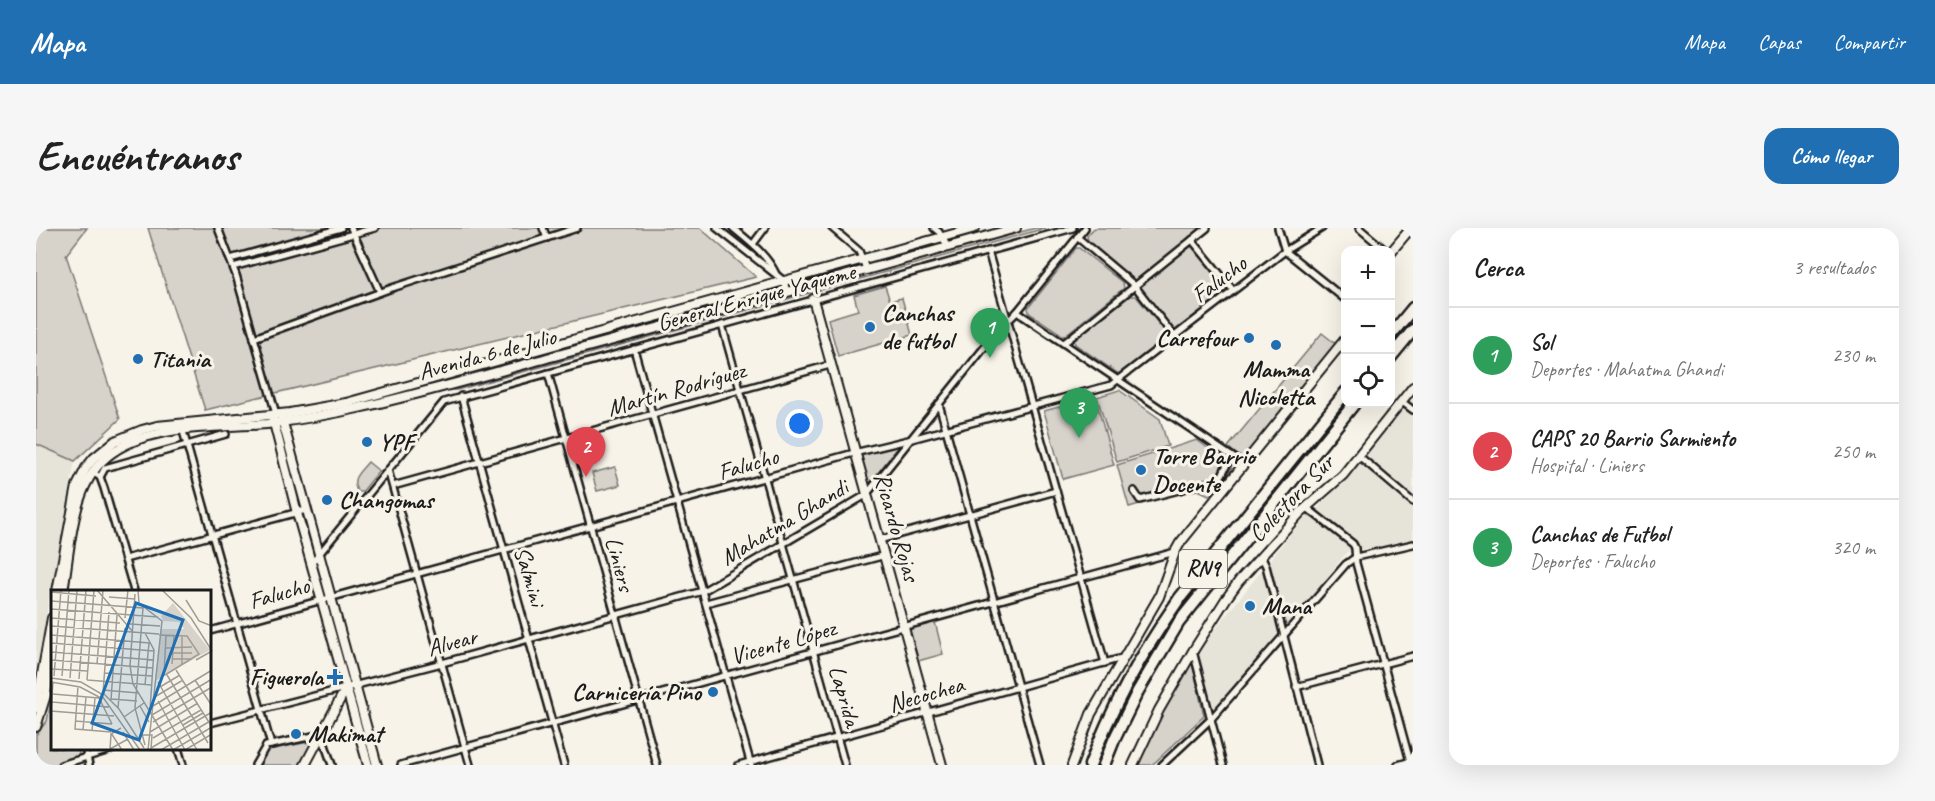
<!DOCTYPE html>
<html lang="es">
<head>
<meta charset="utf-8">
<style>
	:root { --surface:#fff; --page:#f6f6f6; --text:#222; --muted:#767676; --line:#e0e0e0; --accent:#1f6fb2 }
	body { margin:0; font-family:Caveat,sans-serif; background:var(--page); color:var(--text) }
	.controls { position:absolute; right:18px; top:18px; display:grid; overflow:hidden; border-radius:12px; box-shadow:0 6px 24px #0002 }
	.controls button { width:54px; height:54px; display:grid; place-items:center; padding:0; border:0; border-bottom:2px solid var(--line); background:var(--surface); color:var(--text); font:30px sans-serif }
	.you { position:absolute; left:764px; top:196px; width:21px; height:21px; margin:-15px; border:4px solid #fff; border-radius:50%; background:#1a73e8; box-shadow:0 0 0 9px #1a73e833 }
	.badge { display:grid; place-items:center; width:39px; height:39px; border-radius:50%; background:var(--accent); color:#fff; font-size:20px; font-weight:700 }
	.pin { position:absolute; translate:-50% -50px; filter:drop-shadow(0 2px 3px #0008) }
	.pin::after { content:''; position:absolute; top:32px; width:21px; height:18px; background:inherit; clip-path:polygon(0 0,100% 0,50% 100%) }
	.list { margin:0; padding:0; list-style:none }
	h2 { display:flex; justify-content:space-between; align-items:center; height:78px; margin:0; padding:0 24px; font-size:26px }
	h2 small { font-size:20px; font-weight:400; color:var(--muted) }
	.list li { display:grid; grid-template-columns:39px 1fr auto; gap:18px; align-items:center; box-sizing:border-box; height:96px; padding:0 24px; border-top:2px solid var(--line) }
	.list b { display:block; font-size:22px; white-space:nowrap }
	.list p { margin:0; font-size:20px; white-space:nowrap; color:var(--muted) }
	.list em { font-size:20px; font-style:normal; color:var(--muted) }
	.icon { flex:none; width:33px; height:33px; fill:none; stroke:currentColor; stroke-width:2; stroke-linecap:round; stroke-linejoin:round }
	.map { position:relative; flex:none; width:1377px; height:537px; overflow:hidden; border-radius:18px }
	header { display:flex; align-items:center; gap:36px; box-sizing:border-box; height:84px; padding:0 30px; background:var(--accent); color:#fff }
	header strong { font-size:28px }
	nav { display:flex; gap:33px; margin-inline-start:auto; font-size:21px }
	.intro { display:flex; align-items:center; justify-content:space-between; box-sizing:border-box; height:144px; padding:0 36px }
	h1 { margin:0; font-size:42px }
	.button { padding:15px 27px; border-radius:18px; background:var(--accent); color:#fff; font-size:21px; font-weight:700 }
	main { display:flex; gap:36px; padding:0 36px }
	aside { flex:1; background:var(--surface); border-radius:18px; box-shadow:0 6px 24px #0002 }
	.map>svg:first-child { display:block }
	.built { fill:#e6e3d9 }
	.green { fill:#d7d3cb; stroke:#7a7874; stroke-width:1.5 }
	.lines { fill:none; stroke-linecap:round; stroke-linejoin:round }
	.street-casing { stroke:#1c1c1c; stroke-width:10 }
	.secondary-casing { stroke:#1c1c1c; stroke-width:12 }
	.highway-casing { stroke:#1c1c1c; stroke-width:15 }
	.street { stroke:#f7f3e8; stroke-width:5 }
	.secondary { stroke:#f7f3e8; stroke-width:8 }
	.highway { stroke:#f7f3e8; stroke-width:10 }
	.poi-dot { fill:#1f6fb2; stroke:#f7f3e8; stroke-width:2 }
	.labels { text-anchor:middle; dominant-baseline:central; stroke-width:6; stroke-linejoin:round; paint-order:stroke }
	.shield { fill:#f7f3e8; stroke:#5e5c59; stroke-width:1.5 }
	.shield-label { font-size:22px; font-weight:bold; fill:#1c1c1c }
	.street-label { font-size:24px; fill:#1c1c1c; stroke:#f7f3e8 }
	.poi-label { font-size:24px; font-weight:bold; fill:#1c1c1c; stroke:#f7f3e8; text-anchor:start }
	.inset-road { fill:none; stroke:#9f9d96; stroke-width:1.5 }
	.view { fill:#1f6fb2; fill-opacity:0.15; stroke:#1f6fb2; stroke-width:3 }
	.inset-edge { fill:none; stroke:#1c1c1c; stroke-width:3 }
</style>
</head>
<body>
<header>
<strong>Mapa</strong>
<nav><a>Mapa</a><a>Capas</a><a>Compartir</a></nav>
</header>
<div class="intro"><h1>Encuéntranos</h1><a class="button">Cómo llegar</a></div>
<main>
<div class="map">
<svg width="1377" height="537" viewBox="0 0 1377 537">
	<rect width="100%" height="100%" fill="#f7f3e8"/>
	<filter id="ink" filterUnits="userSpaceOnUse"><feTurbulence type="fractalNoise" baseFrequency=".0167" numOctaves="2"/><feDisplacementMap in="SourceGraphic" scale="12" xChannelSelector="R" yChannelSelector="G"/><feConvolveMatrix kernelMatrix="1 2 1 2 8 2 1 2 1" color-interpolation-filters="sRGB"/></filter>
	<g filter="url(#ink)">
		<g class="built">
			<path d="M1377 167V312L1311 324 1244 408 1176 482 1162 423 1271 285 1282 280 1324 234Z"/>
			<path d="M0 216 39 233 0 443Z"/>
		</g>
		<g class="green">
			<path d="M0 0H51L30 27 84 191 39 233 0 216Z"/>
			<path d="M112 0H664L720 49 169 182Z"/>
			<path d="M999 0H1010L421 162H416Z"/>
			<path d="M1060 0H1167L1100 53 1052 13 1051 8 1057 1Z"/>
			<path d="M1155 16 1191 62 1138 104 1102 58Z"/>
			<path d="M1040 20H1043L1087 55 1088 60 1028 108 993 85 992 80Z"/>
			<path d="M849 58 854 73 866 70 876 107 802 128 792 91 822 82 818 67Z"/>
			<path d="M731 62 732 63V65L399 157 294 184 251 189 293 182 398 154Z"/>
			<path d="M1094 68H1100L1131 106V108L1083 146 1039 116 1038 112Z"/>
			<path d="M1286 105 1300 116 1206 231 1192 219Z"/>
			<path d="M1083 162 1124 191 1132 218 1081 234 1061 169Z"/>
			<path d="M1059 169 1078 237 1027 251 1008 183Z"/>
			<path d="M1161 212 1192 235 1196 241 1175 268 1158 260 1093 279 1081 237Z"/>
			<path d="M863 218 832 258 824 228Z"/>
			<path d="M332 234 343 243 326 264H322C313 251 324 244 332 234Z"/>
			<path d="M579 239 584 257 561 263 556 245Z"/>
			<path d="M899 394 907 426 882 433 873 401Z"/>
			<path d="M1156 433 1168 488 1116 537H1102L1125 485Z"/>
			<path d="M16 469V520L42 521 44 530 22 537H0V507L11 493Z"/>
			<path d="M273 514 275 518 264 537H223L232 522Z"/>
		</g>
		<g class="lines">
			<defs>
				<g id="street">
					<path d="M182 0 200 47 240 186"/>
					<path d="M315 0 344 64"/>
					<path d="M507 0 511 10"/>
					<path d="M681 0 748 53 751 64"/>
					<path d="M697 0C714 14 730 26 740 46"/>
					<path d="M796 0 823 23 830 41"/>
					<path d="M898 0 903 4 912 19"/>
					<path d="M1242 0 1249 23 1310 72"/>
					<path d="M1323 0 1349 22"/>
					<path d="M1041 9 1098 57 1138 108"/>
					<path d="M1156 12 1197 62"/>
					<path d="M717 16 729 0"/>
					<path d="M952 23 1069 435"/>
					<path d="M194 31 305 0"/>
					<path d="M197 39 339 0"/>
					<path d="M981 84 1207 236"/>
					<path d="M686 97 809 537"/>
					<path d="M218 110 356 60 541 0"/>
					<path d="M1028 115 1171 0"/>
					<path d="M598 121 715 537"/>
					<path d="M512 145 621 537"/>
					<path d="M425 168 528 537"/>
					<path d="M1365 173 1377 182"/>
					<path d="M903 176 1004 537"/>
					<path d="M147 203 235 517"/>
					<path d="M1323 228 1377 274"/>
					<path d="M352 242 434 537"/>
					<path d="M56 244 64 249 68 260 98 363"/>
					<path d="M64 249 69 240 190 206"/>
					<path d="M357 258 794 137"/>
					<path d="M1098 263 1104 272 1178 253 1186 247 1195 228"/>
					<path d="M1270 279 1317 316 1319 320 1320 335 1375 537"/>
					<path d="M843 312 1020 263"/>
					<path d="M1225 328 1230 338 1281 537"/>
					<path d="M89 331 270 282"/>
					<path d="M275 336 408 174 1037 0"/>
					<path d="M670 375 846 328"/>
					<path d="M174 403 818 225 872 212 1075 157 1249 23 1286 0"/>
					<path d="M1157 423 1187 537"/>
					<path d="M1260 459 1377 428"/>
					<path d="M174 495 406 435 667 363 830 267 960 105 981 84 1049 0"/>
					<path d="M49 520 53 537"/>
					<path d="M142 520 147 537"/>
					<path d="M25 537 80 520"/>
					<path d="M219 537 230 518 282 507 286 508 296 537"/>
					<path d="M365 537 1139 324"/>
					<path d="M703 537 1086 430"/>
					<path d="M1126 537 1175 491 1310 336 1320 329 1377 316"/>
					<path d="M1362 537 1375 533"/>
				</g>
				<g id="secondary">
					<path d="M1354 25 1375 0"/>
					<path d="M777 71 906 537"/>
					<path d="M237 191 261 285 332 537"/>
					<path d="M246 191 341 537"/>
					<path d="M21 363 41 258 50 240 58 230 79 213 106 202 121 198 254 185 310 175 939 0"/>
					<path d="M27 363C35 317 35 252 77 224 117 196 183 200 231 196 261 192 292 187 322 180 389 165 456 145 522 127 675 86 827 43 980 0"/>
					<path d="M0 480 16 390"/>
					<path d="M0 499 10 467 16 428"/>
					<path d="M269 537 310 460"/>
					<path d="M1036 537 1055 486 1123 369 1139 324 1144 315 1310 110"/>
					<path d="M1097 537 1123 482 1157 423 1190 371 1203 353 1264 285 1307 247 1377 159"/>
				</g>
				<g id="highway">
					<path d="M1354 108 1377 80"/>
					<path d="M1354 130 1377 102"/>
					<path d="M1054 537C1076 477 1107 423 1143 371L1310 164"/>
					<path d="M1068 537 1078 512 1102 463 1143 394 1318 176"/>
				</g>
			</defs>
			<use href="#street" class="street-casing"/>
			<use href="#secondary" class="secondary-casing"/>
			<use href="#highway" class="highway-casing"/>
			<use href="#street" class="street"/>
			<use href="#secondary" class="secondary"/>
			<use href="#highway" class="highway"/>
		</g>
	</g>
	<g class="poi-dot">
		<circle cx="834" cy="99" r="6"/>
		<circle cx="1213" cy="110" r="6"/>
		<circle cx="1240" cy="117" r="6"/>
		<circle cx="102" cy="131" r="6"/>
		<circle cx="331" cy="214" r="6"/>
		<circle cx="1105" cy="242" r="6"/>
		<circle cx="291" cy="272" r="6"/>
		<circle cx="1214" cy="378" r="6"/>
		<path d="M296 440h6v6h6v6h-6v6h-6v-6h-6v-6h6z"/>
		<circle cx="677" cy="464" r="6"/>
		<circle cx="260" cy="506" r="6"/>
	</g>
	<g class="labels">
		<rect class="shield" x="1143" y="322" width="48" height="38" rx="4.5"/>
		<g class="shield-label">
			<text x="1167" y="341">RN9</text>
		</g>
		<g class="street-label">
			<text transform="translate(1183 51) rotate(-37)">Falucho</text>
			<text transform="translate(720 69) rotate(-15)">General Enrique Yaqueme</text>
			<text transform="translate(451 126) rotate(-15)">Avenida 6 de Julio</text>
			<text transform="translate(640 161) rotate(-16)">Martín Rodríguez</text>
			<text transform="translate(712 236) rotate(-16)">Falucho</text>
			<text transform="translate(1255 270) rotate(-46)">Colectora Sur</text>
			<text transform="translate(748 294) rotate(-31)">Mahatma Ghandi</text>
			<text transform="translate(861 299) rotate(74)">Ricardo Rojas</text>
			<text transform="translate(584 336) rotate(75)">Liniers</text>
			<text transform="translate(494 348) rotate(74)">Salmini</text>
			<text transform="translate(243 365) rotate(-16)">Falucho</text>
			<text transform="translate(416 414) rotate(-15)">Alvear</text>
			<text transform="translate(747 414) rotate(-16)">Vicente López</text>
			<text transform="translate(890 466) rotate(-16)">Necochea</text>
			<text transform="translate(809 468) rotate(74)">Laprida</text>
		</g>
		<g class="poi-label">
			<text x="846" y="85">Canchas<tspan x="846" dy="28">de futbol</tspan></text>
			<text x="1201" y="110" text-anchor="end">Carrefour</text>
			<text x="114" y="131">Titania</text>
			<text x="1240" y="141" text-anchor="middle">Mamma<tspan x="1240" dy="28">Nicoletta</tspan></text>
			<text x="343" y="214">YPF</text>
			<text x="1117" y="228">Torre Barrio<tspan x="1117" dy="28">Docente</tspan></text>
			<text x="303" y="272">Changomas</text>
			<text x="1226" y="378">Mana</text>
			<text x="287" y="449" text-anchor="end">Figuerola</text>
			<text x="665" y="464" text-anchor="end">Carnicería Pino</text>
			<text x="272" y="506">Makimat</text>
		</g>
	</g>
	<g transform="translate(15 362)">
		<rect width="160" height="160" fill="#f7f3e8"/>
		<path d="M122 13 159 60 104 91 110 39H133L128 32 112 31 110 26Z" fill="#d7d3cb"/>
		<path class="inset-road" d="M46 0 82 42M87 0 88 13 111 31 97 160M111 0 140 28 161 61M0 2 45 6M84 4 79 76 82 94 122 160M58 7 84 9M135 10 148 31 161 36M0 11 92 18 84 118 94 155M0 19 107 27M0 28 69 33M74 28 77 0M79 34 109 36M0 36 108 44M94 43 103 60 99 120M0 45 99 53M108 45 136 46 148 64 114 85M0 53 103 61M115 58 141 57M0 62 103 70M121 63H141M121 69H141M0 70 102 78M145 70 161 61M46 74 52 0M121 74 123 46M131 74V46M0 79 37 81M125 80 161 137M53 83 101 86M116 85 157 153M3 86 10 0M11 86 18 0M113 86 115 45M0 88 30 92 49 103 89 160M19 88 26 0M28 89 35 0M36 90 43 0M36 90 101 95M144 90 161 116M0 92 29 97 50 108M2 92 0 121 63 126M107 92 146 160M94 95 98 53M27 96 24 139 60 142M109 97 129 85M52 100 87 103M51 102 68 119 93 158M52 103 58 22M2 104 48 108M48 108 61 134M102 108 132 90M60 109 86 111M60 110 66 25M107 111 134 160M1 112 58 117M89 116 98 132M102 116 161 80M67 118 74 38M101 125 161 89M73 127 93 113M24 131 61 134M102 132 161 97M132 135 152 123M32 140 35 107M41 141 44 108M72 142 83 160M99 142 147 113M60 143 71 160M90 145H101L100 159M102 148 150 120M100 158 161 122M59 159 77 149M59 160 60 144 70 138M110 160 161 130M122 160 161 137M134 160 161 144"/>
		<path class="view" d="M85 13 132 30 88 150 41 133Z"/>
		<rect width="160" height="160" class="inset-edge"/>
	</g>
</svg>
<div class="controls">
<button>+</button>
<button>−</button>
<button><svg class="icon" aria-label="locate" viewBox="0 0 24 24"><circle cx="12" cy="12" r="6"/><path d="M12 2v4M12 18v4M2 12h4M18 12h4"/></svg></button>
</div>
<div class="you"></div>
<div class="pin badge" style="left:954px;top:130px;background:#2e9e5b">1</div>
<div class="pin badge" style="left:550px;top:249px;background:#e0444e">2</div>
<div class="pin badge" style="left:1043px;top:210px;background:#2e9e5b">3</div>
</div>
<aside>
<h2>Cerca<small>3 resultados</small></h2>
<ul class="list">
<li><span class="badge" style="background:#2e9e5b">1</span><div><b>Sol</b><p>Deportes · Mahatma Ghandi</p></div><em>230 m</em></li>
<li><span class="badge" style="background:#e0444e">2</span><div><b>CAPS 20 Barrio Sarmiento</b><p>Hospital · Liniers</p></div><em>250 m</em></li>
<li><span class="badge" style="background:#2e9e5b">3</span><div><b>Canchas de Futbol</b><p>Deportes · Falucho</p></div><em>320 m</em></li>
</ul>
</aside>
</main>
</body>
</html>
